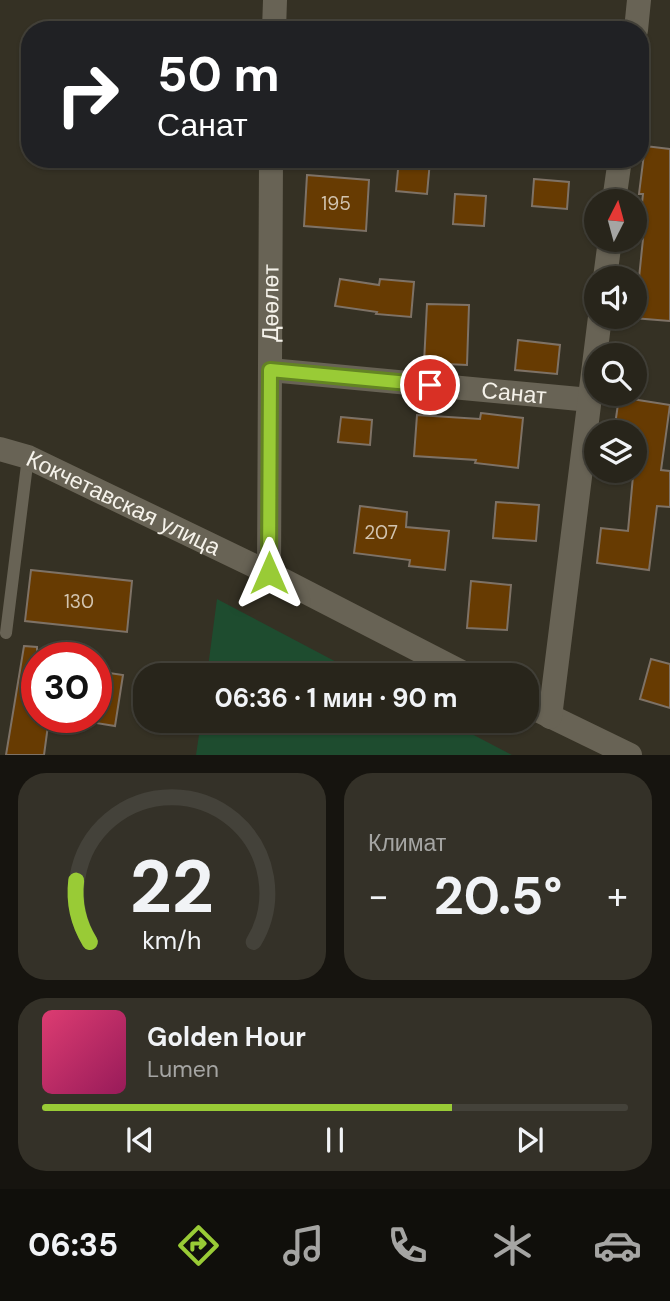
<!DOCTYPE html>
<html lang="ru">
<head>
<meta charset="utf-8">
<style>
  body { margin:0; font-family:"DM Sans",sans-serif; background:#343128; color:#f1f3f6; height:100vh; display:flex; flex-direction:column; font-size:26px; white-space:nowrap }
  * { box-sizing:border-box; margin:0 }
  p { font-size:23px; color:#a5a5a3 }
  .icon { flex:none; width:38px; height:38px; fill:none; stroke:currentColor; stroke-width:2; stroke-linecap:round; stroke-linejoin:round }
  .map { position:relative; height:755px; overflow:hidden }
  .panel { display:flex; flex-direction:column; gap:18px; padding:18px; background:#16140f; flex:1 }
  .panel>* { flex:none }
  .hud { position:absolute; left:21px; top:21px; width:628px; height:147px; border-radius:28px; box-shadow:0 2px 5px #0004,0 0 0 2px #44423a; background:#202124; color:#fff; overflow:hidden }
  .needle { width:46px; rotate:6deg }
  .controls { position:absolute; left:584px; top:189px; display:grid; gap:14px }
  .controls a { display:grid; place-items:center; width:63px; height:63px; border-radius:50%; background:#28251b; box-shadow:0 2px 5px #0004,0 0 0 2px #44423a; font-size:35px }
  .speed { position:absolute; left:21px; top:642px; display:flex; gap:14px; font-size:35px; font-weight:700; text-align:center }
  .speed>* { display:grid; place-content:center; width:91px; height:91px; border-radius:50%; background:#28251b; box-shadow:0 2px 5px #0004,0 0 0 2px #44423a; line-height:1 }
  .speed .limit { border:10px solid #d22; background:#fff; color:#111 }
  .pin { position:absolute; display:grid; place-items:center; width:60px; height:60px; color:#fff; margin:-30px; border:4px solid #fff; border-radius:50%; box-shadow:0 2px 7px #0007 }
  .me { position:absolute; width:77px; margin:-38px; rotate:0deg; stroke-linejoin:round; filter:drop-shadow(0 0 5px #0008) }
  .turn { display:flex; align-items:center; gap:24px; height:147px; padding:0 21px; font-size:32px }
  .turn .icon { width:91px; height:91px; stroke-width:2.5 }
  .turn b { display:block; font-size:49px; line-height:60px }
  .big { font-size:52px; font-weight:700; line-height:1.1 }
  .panel .widget { flex:1; display:flex; flex-direction:column; justify-content:center; gap:10px; min-width:0; padding:0 24px; border-radius:28px; background:#343128 }
  .panel .dial { align-items:center; gap:0 }
  .dial svg { height:182px; overflow:visible; fill:none; stroke:#44423a; stroke-width:7; stroke-linecap:round; text-anchor:middle }
  .dial text { fill:#f1f3f6; stroke:none }
  .song { display:flex; align-items:center; gap:21px }
  .cover { width:84px; height:84px; border-radius:10px; background:linear-gradient(135deg,hsl(340 70% 55%),hsl(330 70% 35%)) }
  .played { height:7px; border-radius:4px; background:linear-gradient(90deg,#99cb36 70%,#44423a 70%) }
  .keys { display:flex; justify-content:space-around; direction:ltr }
  .heat { display:flex; justify-content:space-between; align-items:center; font-size:38px; direction:ltr }
  .panel .tiles { flex:1; display:grid; gap:18px; grid-template-columns:1fr 1fr }
  .widget:last-child { grid-column:span 2 }
  .trip { position:absolute; left:133px; top:663px; width:406px; height:70px; border-radius:28px; background:#28251b; box-shadow:0 2px 5px #0004,0 0 0 2px #44423a; font-weight:700; line-height:70px; text-align:center }
  .tab-bar { display:flex; height:112px; justify-content:space-around; align-items:center; background:#100f0b; color:#a5a5a3 }
  .tab-bar .icon { width:49px; height:49px }
  .tab-bar .selected { color:#99cb36 }
  .tab-bar b { font-size:32px; color:#f1f3f6 }
  .map>svg:first-child { display:block }
  .green { fill:#1e4c2f }
  .building { fill:#673b02; stroke:#7e7266; stroke-width:2 }
  .lines { fill:none; stroke-linecap:round; stroke-linejoin:round }
  .lane { stroke:#686355; stroke-width:12 }
  .street { stroke:#686355; stroke-width:24 }
  .route-casing { stroke:#638423; stroke-width:18 }
  .route { stroke:#99cb36; stroke-width:12 }
  .labels { text-anchor:middle; stroke-width:7; stroke-linejoin:round; paint-order:stroke }
  .number-label { font-size:19px; fill:#d2c4b0 }
  .street-label { font-size:23px; fill:#f5f2ea; stroke:#353124 }
</style>
</head>
<body>
<div class="map">
<svg width="670" height="755" viewBox="0 0 670 755">
  <rect width="100%" height="100%" fill="#353124"/>
  <!-- green -->
  <path class="green" d="M217,599l144,76h-154z
    M201,721h246l65,34h-316z"/>
  <!-- building -->
  <path class="building" d="M645,146l25,3v172l-37,-3 2,-1 8,-78h-5l5,-45h-4z
    M399,159l31,2 -3,33 -31,-3z
    M307,175l62,5 -3,51 -62,-5z
    M534,179l35,3 -2,27 -35,-3z
    M455,194l31,2 -2,30 -31,-2z
    M340,279l39,6 1,-6 34,3 -3,35 -35,-3 1,-2 -42,-6z
    M427,304l42,1 -2,60 -43,-2z
    M518,340l42,5 -3,29 -42,-4z
    M619,397l51,8 -9,65 9,1v36l-13,-1 -8,64 -52,-7 4,-35 27,3 9,-99h-23z
    M481,413l42,5 -5,50 -43,-5 1,-3 -62,-4 3,-41 63,4z
    M341,417l31,3 -2,25 -32,-3z
    M496,502l43,3 -3,36 -43,-3z
    M360,506l47,6 -1,15 43,4 -4,39 -36,-4 1,-6 -56,-7z
    M31,570l101,11 -5,51 -102,-11z
    M471,581l40,4 -4,45 -40,-2z
    M24,646l13,1v71h12l-5,37h-38z
    M651,659l19,5v44l-30,-9z
    M96,671l27,4 -8,51 -19,-3z"/>
  <g class="lines">
    <!-- lane -->
    <path class="lane" d="M6,633l22,-176"/>
    <!-- street -->
    <g class="street">
      <path d="M274,30l1,-30"/>
      <path d="M636,30l3,-30"/>
      <path d="M614,201l6,-42"/>
      <path d="M605,278l5,-38"/>
      <path id="s1" d="M270,370l320,30"/>
      <path id="s2" d="M0,449l28,8 241,116 200,103"/>
      <path id="s3" d="M269,573l2,-414"/>
      <path d="M527,705l103,50"/>
      <path d="M550,717l50,-400"/>
    </g>
  </g>
  <g class="lines">
    <defs>
      <path id="route" d="M269,573l1,-203 160,15"/>
    </defs>
    <!-- route casing -->
    <use href="#route" class="route-casing"/>
    <!-- route -->
    <use href="#route" class="route"/>
  </g>
  <g class="labels">
    <!-- number labels -->
    <g class="number-label">
      <text x="336" y="210">195</text>
      <text x="381" y="539">207</text>
      <text x="79" y="608">130</text>
    </g>
    <!-- street labels -->
    <g class="street-label">
      <text dy="8" stroke="none"><textPath href="#s3" startOffset="270">Дөөлөт</textPath></text>
      <text dy="8" stroke="none"><textPath href="#s1" startOffset="245">Санат</textPath></text>
      <text dy="8" stroke="none"><textPath href="#s2" startOffset="135">Кокчетавская улица</textPath></text>
    </g>
  </g>
</svg>
<div class="controls">
<a><svg class="needle" viewBox="-14 -14 28 28"><path d="M0-13l5 13h-10z" fill="#e53935"/><path d="M0 13l5-13h-10z" fill="#a5a5a3"/></svg></a>
<a><svg class="icon" aria-label="sound" viewBox="0 0 24 24"><path d="M4 9h4l5-4v14l-5-4H4zM17 9q2 3 0 6"/></svg></a>
<a><svg class="icon" aria-label="search" viewBox="0 0 24 24"><circle cx="10" cy="10" r="6"/><path d="M15 15l6 6"/></svg></a>
<a><svg class="icon" aria-label="layers" viewBox="0 0 24 24"><path d="M12 4l9 5-9 5-9-5zM3 14l9 5 9-5"/></svg></a>
</div>
<div class="speed"><div class="limit">30</div></div>
<div class="pin" style="left:430px;top:385px;background:#d93025"><svg class="icon" aria-label="arrive" viewBox="0 0 24 24"><path d="M6 21V4h12l-3 4 3 4H6"/></svg></div>
<svg class="me" style="left:269px;top:573px" viewBox="-20 -20 40 40"><path d="M0-17L14 15 0 8-14 15z" fill="#99cb36" stroke="#fff" stroke-width="4"/></svg>
<div class="trip">06:36 · 1 мин · 90 m</div>
<div class="hud">
<div class="turn"><svg class="icon" aria-label="right" viewBox="0 0 24 24"><path d="M7 20v-9h11M14 6l5 5-5 5"/></svg><div><b>50 m</b>Санат</div></div>
</div>
</div>
<section class="panel">
<div class="tiles">
<div class="widget dial"><svg viewBox="0 0 100 80">
<path d="M14 69A42 42 0 1 1 86 69"/>
<path d="M14 69A42 42 0 0 1 8 42" stroke="#99cb36"/>
<text x="50" y="56" font-size="32" font-weight="700">22</text>
<text x="50" y="72" font-size="11">km/h</text>
</svg></div>
<div class="widget"><p>Климат</p>
<div class="heat"><a>−</a><b class="big">20.5°</b><a>+</a></div>
</div>
<div class="widget">
<div class="song"><i class="cover"></i><div><b>Golden Hour</b><p>Lumen</p></div></div>
<div class="played"></div>
<div class="keys"><svg class="icon" aria-label="previous" viewBox="0 0 24 24"><path d="M18 5L8 12l10 7zM5 5v14"/></svg><svg class="icon" aria-label="pause" viewBox="0 0 24 24"><path d="M8 5v14M16 5v14"/></svg><svg class="icon" aria-label="next" viewBox="0 0 24 24"><path d="M6 5l10 7-10 7zM19 5v14"/></svg></div>
</div>
</div>
</section>
<nav class="tab-bar">
<b>06:35</b>
<svg class="icon selected" aria-label="directions" viewBox="0 0 24 24"><path d="M12 3l9 9-9 9-9-9zM9 14v-3h6M13 9l2 2-2 2"/></svg>
<svg class="icon" aria-label="music" viewBox="0 0 24 24"><path d="M9 18V5l10-2v13"/><circle cx="6" cy="18" r="3"/><circle cx="16" cy="16" r="3"/></svg>
<svg class="icon" aria-label="phone" viewBox="0 0 24 24"><path d="M5 4h4l2 5-3 2q2 4 5 5l2-3 5 2v4C11 20 4 13 5 4z"/></svg>
<svg class="icon" aria-label="climate" viewBox="0 0 24 24"><path d="M12 3v18M4 7l16 10M4 17L20 7"/></svg>
<svg class="icon" aria-label="car" viewBox="0 0 24 24"><path d="M5 17H2v-5l4-1 3-4h7l3 4 3 1v5h-3M9 17h6M6 11h13"/><circle cx="7" cy="17" r="2"/><circle cx="17" cy="17" r="2"/></svg>
</nav>
</body>
</html>
